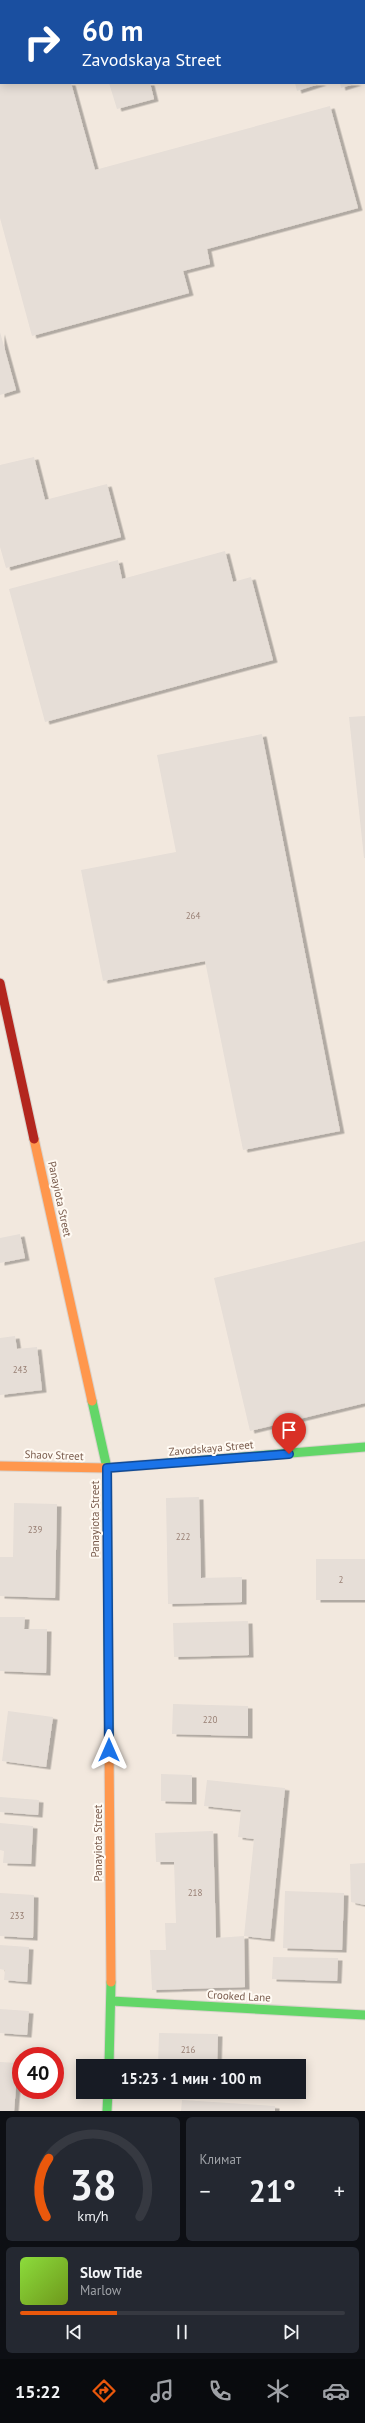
<!DOCTYPE html>
<html lang="ru">
<head>
<meta charset="utf-8">
<style>
  body { margin:0; font-family:"PT Sans",sans-serif; background:#242831; color:#f1f3f6; height:100vh; display:flex; flex-direction:column; font-size:15px; white-space:nowrap }
  * { box-sizing:border-box; margin:0 }
  p { font-size:13px; color:#9ea1a6 }
  .icon { flex:none; width:22px; height:22px; fill:none; stroke:currentColor; stroke-width:2; stroke-linecap:round; stroke-linejoin:round }
  .map { position:relative; height:2111px; overflow:hidden }
  .details { display:flex; flex-direction:column; gap:6px; padding:6px; background:#0d0f14; flex:1 }
  .details>* { flex:none }
  .banner { position:absolute; left:0px; top:0px; width:365px; height:84px; box-shadow:0 2px 10px #0003; background:#1a4fa0; color:#fff; overflow:hidden }
  .speed { position:absolute; left:12px; top:2047px; display:flex; gap:8px; font-size:20px; font-weight:700; text-align:center }
  .speed>* { display:grid; place-content:center; width:52px; height:52px; border-radius:50%; background:#171b24; box-shadow:0 2px 10px #0003; line-height:1 }
  .speed .limit { border:6px solid #d22; background:#fff; color:#111 }
  .pin { position:absolute; display:grid; place-items:center; width:34px; height:34px; color:#fff; margin:-41px -17px; border-radius:50% 50% 50% 0; rotate:-45deg; box-shadow:0 0 4px #0007 }
  .pin .icon { rotate:45deg }
  .me { position:absolute; width:44px; margin:-22px; rotate:0deg; stroke-linejoin:round; filter:drop-shadow(0 0 3px #0008) }
  .turn { display:flex; align-items:center; gap:14px; height:84px; padding:0 16px; font-size:18px }
  .turn .icon { width:52px; height:52px; stroke-width:2.5 }
  .turn b { display:block; font-size:28px; line-height:34px }
  .big { font-size:30px; font-weight:800; line-height:1.1 }
  .details .tile { flex:1; display:flex; flex-direction:column; justify-content:center; gap:6px; min-width:0; padding:0 14px; border-radius:6px; background:#242831 }
  .details .dial { align-items:center; gap:0 }
  .dial svg { height:104px; overflow:visible; fill:none; stroke:#363941; stroke-width:7; stroke-linecap:round; text-anchor:middle }
  .dial text { fill:#f1f3f6; stroke:none }
  .song { display:flex; align-items:center; gap:12px }
  .cover { width:48px; height:48px; border-radius:6px; background:linear-gradient(135deg,hsl(90 70% 55%),hsl(80 70% 35%)) }
  .played { height:4px; border-radius:2px; background:linear-gradient(90deg,#ea580c 30%,#363941 30%) }
  .keys { display:flex; justify-content:space-around; direction:ltr }
  .heat { display:flex; justify-content:space-between; align-items:center; font-size:22px; direction:ltr }
  .details .tiles { flex:1; display:grid; gap:6px; grid-template-columns:1fr 1fr }
  .tile:last-child { grid-column:span 2 }
  .trip { position:absolute; left:76px; top:2059px; width:230px; height:40px; border-radius:0px; background:#171b24; box-shadow:0 2px 10px #0003; font-weight:800; line-height:40px; text-align:center }
  .tab-bar { display:flex; height:64px; justify-content:space-around; align-items:center; background:#090b0e; color:#9ea1a6 }
  .tab-bar .icon { width:28px; height:28px }
  .tab-bar .current { color:#ea580c }
  .tab-bar b { font-size:18px; color:#f1f3f6 }
  .map>svg:first-child { display:block }
  .residential { fill:#f2e8de; fill-rule:evenodd }
  .building { fill:#e6ded7; filter:url(#shadow) }
  .lines { fill:none; stroke-linecap:round; stroke-linejoin:round }
  .fast-casing { stroke:#d9d2cb; stroke-width:11 }
  .slow-casing { stroke:#d9d2cb; stroke-width:11 }
  .jam-casing { stroke:#d9d2cb; stroke-width:11 }
  .fast { stroke:#63d668; stroke-width:9 }
  .slow { stroke:#ff974d; stroke-width:9 }
  .jam { stroke:#b3261e; stroke-width:9 }
  .route-casing { stroke:#114b97; stroke-width:10 }
  .route { stroke:#1a73e8; stroke-width:7 }
  .labels { text-anchor:middle; stroke-width:4; stroke-linejoin:round; paint-order:stroke }
  .number-label { font-size:9px; fill:#977e72 }
  .street-label { font-size:11px; fill:#7a5c4d; stroke:#fffaf3 }
</style>
</head>
<body>
<div class="map">
<svg width="365" height="2111" viewBox="0 0 365 2111">
  <defs>
    <filter id="shadow"><feDropShadow dx="4.5" dy="2.5" stdDeviation="0" flood-color="#0004"/></filter>
  </defs>
  <rect width="100%" height="100%" fill="#f9f5f0"/>
  <!-- residential -->
  <path class="residential" d="M0,0h365v2111h-365zM1,1h363v82h-363zM21,2056h34v34h-34zM83,2066h216v26h-216z"/>
  <!-- building -->
  <path class="building" d="M0,83h71l24,87 235,-64 28,102 -151,41 3,15 -27,7 6,22 -157,43 -32,-118z
    M109,83h41l4,16 -37,10z
    M295,83h27l-25,8z
    M340,83h17l-16,5z
    M0,332l16,58 -16,5z
    M34,457l11,43 62,-16 14,53 -115,31 -6,-21v-82z
    M225,551l8,31 18,-5 22,83 -228,62 -36,-133 109,-29 4,19z
    M365,716v142h-1l-15,-141z
    M262,734l78,397 -97,19 -38,-189 -102,20 -22,-111 95,-18 -19,-97z
    M20,1234l5,24 -25,5v-25z
    M365,1241v162l-115,28 -36,-153z
    M15,1336l2,13 20,-2 5,43 -42,5v-57z
    M199,1497l2,81 41,-1v25l-74,2 -2,-106z
    M14,1503l43,1 -2,94 -55,-2v-39h13z
    M316,1559h49v41h-49z
    M0,1617h25l-1,12h23l-1,44 -46,-2z
    M248,1621l1,34 -75,2 -1,-34z
    M173,1704l75,2v30l-76,-2z
    M8,1711l45,6 -7,50 -44,-6z
    M161,1774l31,1v27l-31,-1z
    M207,1780l78,8 -15,151 -26,-3 10,-97 -16,-2 3,-27 -37,-4z
    M0,1797l39,3 -1,15 -38,-3z
    M0,1823l33,3 -2,38 -28,-1 1,-12 -4,-1z
    M213,1831l3,107 28,-2 1,51 -93,3 -2,-40h16l-1,-27h11l-2,-61h-18l-1,-29z
    M365,1863v42l-14,-3 -1,-38z
    M285,1891l59,2 -2,57 -59,-2z
    M0,1893l34,2 -1,43 -33,-2z
    M0,1945l29,2 -2,35 -23,-2 1,-10 -5,-1z
    M273,1957l65,1 -1,23 -65,-2z
    M0,2009l29,2 -2,24 -27,-2z
    M159,2033l59,1 -1,32h-59z
    M0,2062l18,1 -4,48h-14z
    M192,2092h55l-1,2z
    M182,2100l93,6v5h-94z"/>
  <g class="lines">
    <defs>
      <path id="fast" d="M92,1401l15,67 2,279
        M157,1464l208,-17
        M111,2001l254,14
        M109,2066l2,-84
        M107,2111l1,-19"/>
      <path id="slow" d="M34,1139l58,262
        M0,1466l107,2 50,-4
        M109,1747l2,235"/>
      <path id="jam" d="M0,983l34,156"/>
    </defs>
    <!-- fast casing -->
    <use href="#fast" class="fast-casing"/>
    <!-- slow casing -->
    <use href="#slow" class="slow-casing"/>
    <!-- jam casing -->
    <use href="#jam" class="jam-casing"/>
    <!-- fast -->
    <use href="#fast" class="fast"/>
    <!-- slow -->
    <use href="#slow" class="slow"/>
    <!-- jam -->
    <use href="#jam" class="jam"/>
  </g>
  <g class="lines">
    <defs>
      <path id="route" d="M109,1750l-2,-282 182,-14"/>
    </defs>
    <!-- route casing -->
    <use href="#route" class="route-casing"/>
    <!-- route -->
    <use href="#route" class="route"/>
  </g>
  <g class="labels">
    <!-- number labels -->
    <g class="number-label">
      <text x="193" y="919">264</text>
      <text x="20" y="1373">243</text>
      <text x="35" y="1533">239</text>
      <text x="183" y="1540">222</text>
      <text x="341" y="1583">2</text>
      <text x="210" y="1723">220</text>
      <text x="195" y="1896">218</text>
      <text x="17" y="1919">233</text>
      <text x="188" y="2053">216</text>
    </g>
    <!-- street labels -->
    <g class="street-label">
      <text transform="translate(60 1199) rotate(78)" y="4">Panayiota Street</text>
      <text transform="translate(211 1448) rotate(-5)" y="4">Zavodskaya Street</text>
      <text transform="translate(54 1455) rotate(2)" y="4">Shaov Street</text>
      <text transform="translate(95 1519) rotate(-90)" y="4">Panayiota Street</text>
      <text transform="translate(98 1843) rotate(-90)" y="4">Panayiota Street</text>
      <text transform="translate(239 1996) rotate(3)" y="4">Crooked Lane</text>
    </g>
  </g>
</svg>
<div class="speed"><div class="limit">40</div></div>
<div class="pin" style="left:289px;top:1454px;background:#d93025"><svg class="icon" aria-label="arrive" viewBox="0 0 24 24"><path d="M6 21V4h12l-3 4 3 4H6"/></svg></div>
<svg class="me" style="left:109px;top:1750px" viewBox="-20 -20 40 40"><path d="M0-17L14 15 0 8-14 15z" fill="#1a73e8" stroke="#fff" stroke-width="4"/></svg>
<div class="trip">15:23 · 1 мин · 100 m</div>
<div class="banner">
<div class="turn"><svg class="icon" aria-label="right" viewBox="0 0 24 24"><path d="M7 20v-9h11M14 6l5 5-5 5"/></svg><div><b>60 m</b>Zavodskaya Street</div></div>
</div>
</div>
<section class="details">
<div class="tiles">
<div class="tile dial"><svg viewBox="0 0 100 80">
<path d="M14 69A42 42 0 1 1 86 69"/>
<path d="M14 69A42 42 0 0 1 16 24" stroke="#ea580c"/>
<text x="50" y="56" font-size="32" font-weight="700">38</text>
<text x="50" y="72" font-size="11">km/h</text>
</svg></div>
<div class="tile"><p>Климат</p>
<div class="heat"><a>−</a><b class="big">21°</b><a>+</a></div>
</div>
<div class="tile">
<div class="song"><i class="cover"></i><div><b>Slow Tide</b><p>Marlow</p></div></div>
<div class="played"></div>
<div class="keys"><svg class="icon" aria-label="previous" viewBox="0 0 24 24"><path d="M18 5L8 12l10 7zM5 5v14"/></svg><svg class="icon" aria-label="pause" viewBox="0 0 24 24"><path d="M8 5v14M16 5v14"/></svg><svg class="icon" aria-label="next" viewBox="0 0 24 24"><path d="M6 5l10 7-10 7zM19 5v14"/></svg></div>
</div>
</div>
</section>
<nav class="tab-bar">
<b>15:22</b>
<svg class="icon current" aria-label="directions" viewBox="0 0 24 24"><path d="M12 3l9 9-9 9-9-9zM9 14v-3h6M13 9l2 2-2 2"/></svg>
<svg class="icon" aria-label="music" viewBox="0 0 24 24"><path d="M9 18V5l10-2v13"/><circle cx="6" cy="18" r="3"/><circle cx="16" cy="16" r="3"/></svg>
<svg class="icon" aria-label="phone" viewBox="0 0 24 24"><path d="M5 4h4l2 5-3 2q2 4 5 5l2-3 5 2v4C11 20 4 13 5 4z"/></svg>
<svg class="icon" aria-label="climate" viewBox="0 0 24 24"><path d="M12 3v18M4 7l16 10M4 17L20 7"/></svg>
<svg class="icon" aria-label="car" viewBox="0 0 24 24"><path d="M5 17H2v-5l4-1 3-4h7l3 4 3 1v5h-3M9 17h6M6 11h13"/><circle cx="7" cy="17" r="2"/><circle cx="17" cy="17" r="2"/></svg>
</nav>
</body>
</html>
